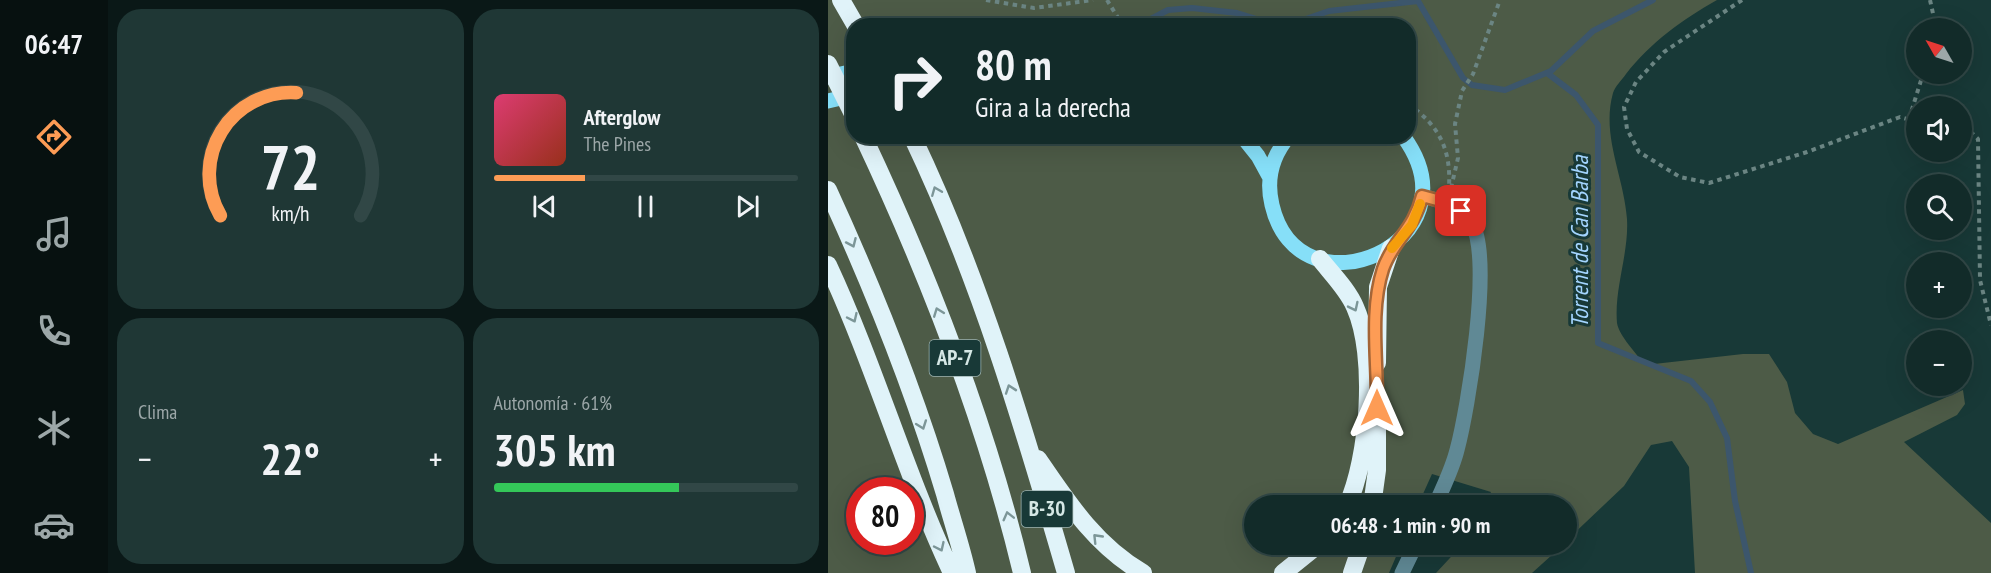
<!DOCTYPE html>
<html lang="es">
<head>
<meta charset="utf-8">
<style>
  body { margin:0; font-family:"PT Sans Narrow",sans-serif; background:#1f3735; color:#f1f3f6; height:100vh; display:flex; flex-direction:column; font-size:22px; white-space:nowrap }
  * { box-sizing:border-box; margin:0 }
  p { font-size:20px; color:#9ca7a8 }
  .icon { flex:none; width:33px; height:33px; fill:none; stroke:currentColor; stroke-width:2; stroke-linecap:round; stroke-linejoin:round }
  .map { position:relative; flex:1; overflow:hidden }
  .side { display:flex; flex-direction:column; gap:9px; padding:9px; background:#0a1817; width:720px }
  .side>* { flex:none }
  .top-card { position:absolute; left:18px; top:18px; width:570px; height:126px; border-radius:24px; box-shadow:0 6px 24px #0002,0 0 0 2px #314746; background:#122b29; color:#f1f3f6; overflow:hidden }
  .needle { width:39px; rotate:309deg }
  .tools { position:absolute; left:1078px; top:18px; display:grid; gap:12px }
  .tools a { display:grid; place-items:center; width:66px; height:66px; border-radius:50%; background:#122b29; box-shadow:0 6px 24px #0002,0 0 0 2px #314746; font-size:30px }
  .speed { position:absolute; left:18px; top:477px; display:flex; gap:12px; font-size:30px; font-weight:700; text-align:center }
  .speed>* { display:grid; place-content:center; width:78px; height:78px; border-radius:50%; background:#122b29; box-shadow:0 6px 24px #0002,0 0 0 2px #314746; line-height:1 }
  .speed .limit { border:9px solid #d22; background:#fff; color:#111 }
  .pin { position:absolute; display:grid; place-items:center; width:51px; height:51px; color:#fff; margin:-26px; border-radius:12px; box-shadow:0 3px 9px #0006 }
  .me { position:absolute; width:66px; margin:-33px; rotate:0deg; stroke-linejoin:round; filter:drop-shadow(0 0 4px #0008) }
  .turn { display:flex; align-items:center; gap:21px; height:126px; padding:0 30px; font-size:27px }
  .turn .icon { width:78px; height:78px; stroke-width:2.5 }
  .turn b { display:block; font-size:42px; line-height:51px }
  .big { font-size:45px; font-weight:700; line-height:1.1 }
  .side .card { flex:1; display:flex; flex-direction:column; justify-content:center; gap:9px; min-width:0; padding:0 21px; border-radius:24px; background:#1f3735 }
  .side .dial { align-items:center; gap:0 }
  .dial svg { height:156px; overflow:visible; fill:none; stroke:#314746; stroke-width:7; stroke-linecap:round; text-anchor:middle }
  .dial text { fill:#f1f3f6; stroke:none }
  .song { display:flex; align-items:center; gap:18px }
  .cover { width:72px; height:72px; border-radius:9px; background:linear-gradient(135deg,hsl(340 70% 55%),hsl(10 70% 35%)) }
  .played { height:6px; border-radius:3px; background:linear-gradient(90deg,#fd9c55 30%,#314746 30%) }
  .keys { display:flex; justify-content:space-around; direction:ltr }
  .heat { display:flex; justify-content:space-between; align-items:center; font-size:33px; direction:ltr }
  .charge { height:9px; border-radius:4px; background:linear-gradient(90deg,#34c759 61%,#314746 0) }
  .side .tiles { flex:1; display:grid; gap:9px; grid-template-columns:repeat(2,1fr) }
  .trip { position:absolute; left:416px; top:495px; width:333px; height:60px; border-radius:30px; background:#122b29; box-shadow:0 6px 24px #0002,0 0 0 2px #314746; font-weight:700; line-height:60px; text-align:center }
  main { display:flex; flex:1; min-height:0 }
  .menu { display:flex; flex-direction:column; width:108px; justify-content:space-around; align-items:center; background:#071110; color:#9ca7a8 }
  .menu .icon { width:42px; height:42px }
  .menu .active { color:#fd9c55 }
  .menu b { font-size:27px; color:#f1f3f6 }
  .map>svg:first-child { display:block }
  .green { fill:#4d5b47; fill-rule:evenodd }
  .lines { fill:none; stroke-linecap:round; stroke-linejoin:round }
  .stream { stroke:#3c566c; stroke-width:6 }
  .path { stroke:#6b8583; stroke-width:4; stroke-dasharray:4.5 4.5; stroke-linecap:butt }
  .minor { stroke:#608995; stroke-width:15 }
  .major { stroke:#86dff8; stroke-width:15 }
  .highway { stroke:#e0f3f9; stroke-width:18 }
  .highway-bridge { stroke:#e0f3f9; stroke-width:18 }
  .oneway { stroke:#7c9698 }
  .route-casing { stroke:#a46537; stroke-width:15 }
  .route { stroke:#fd9c55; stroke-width:10 }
  .slow { stroke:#f59e0b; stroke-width:10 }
  .labels { text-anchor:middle; stroke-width:6; stroke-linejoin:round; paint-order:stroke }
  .shield { fill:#183937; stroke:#9cb3b1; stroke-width:1.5 }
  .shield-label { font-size:21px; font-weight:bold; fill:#d5e7e5 }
  .water-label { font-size:24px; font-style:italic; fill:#a3d4fe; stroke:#183937 }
</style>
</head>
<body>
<main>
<nav class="menu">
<b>06:47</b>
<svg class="icon active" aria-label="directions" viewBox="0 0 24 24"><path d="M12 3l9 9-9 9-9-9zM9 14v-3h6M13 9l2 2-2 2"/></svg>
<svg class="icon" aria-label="music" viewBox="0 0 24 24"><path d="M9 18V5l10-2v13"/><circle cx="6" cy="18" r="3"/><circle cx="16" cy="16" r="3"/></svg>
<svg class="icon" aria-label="phone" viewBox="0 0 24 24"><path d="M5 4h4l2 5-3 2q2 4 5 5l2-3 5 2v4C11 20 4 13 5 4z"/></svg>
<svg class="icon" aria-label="climate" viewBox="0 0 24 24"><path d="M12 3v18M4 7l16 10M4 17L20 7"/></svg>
<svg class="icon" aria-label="car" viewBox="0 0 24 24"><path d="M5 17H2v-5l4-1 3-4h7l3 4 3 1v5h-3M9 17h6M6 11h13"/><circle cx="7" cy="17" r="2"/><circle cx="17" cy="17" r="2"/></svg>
</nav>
<section class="side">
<div class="tiles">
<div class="card dial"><svg viewBox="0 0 100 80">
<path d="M14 69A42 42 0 1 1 86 69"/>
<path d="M14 69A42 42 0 0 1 53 6" stroke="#fd9c55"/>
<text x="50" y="56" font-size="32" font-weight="700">72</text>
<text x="50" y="72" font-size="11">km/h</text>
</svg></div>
<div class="card">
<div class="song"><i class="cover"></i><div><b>Afterglow</b><p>The Pines</p></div></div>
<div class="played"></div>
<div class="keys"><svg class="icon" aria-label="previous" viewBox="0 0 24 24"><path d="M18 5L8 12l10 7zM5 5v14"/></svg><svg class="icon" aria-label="pause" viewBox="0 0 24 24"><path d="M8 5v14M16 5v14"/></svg><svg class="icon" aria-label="next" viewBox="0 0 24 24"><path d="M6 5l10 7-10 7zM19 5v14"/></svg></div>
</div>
<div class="card"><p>Clima</p>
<div class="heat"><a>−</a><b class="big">22°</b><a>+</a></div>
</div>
<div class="card"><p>Autonomía · 61%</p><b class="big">305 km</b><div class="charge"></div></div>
</div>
</section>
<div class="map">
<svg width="1163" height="573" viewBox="0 0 1163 573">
  <rect width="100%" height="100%" fill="#183937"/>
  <!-- green -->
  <path class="green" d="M0,0h889c-35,20 -66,42 -91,74 -4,6 -11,12 -13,19 -12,43 11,83 14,126 2,35 -13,69 -10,104 2,13 20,31 28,42l98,-11h26l18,28 8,31 18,21 25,10 125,-54 2,14 -8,11 -53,27 87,81v50h-296l-6,-106 -17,-26 -21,4 -27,41 -58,55v-35l-82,-1 7,-13 -59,-18 -14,31 -164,1v38l147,1 -12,28h-561zM26,26h554v110h-554zM32,490h50v52h-50z
    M634,545v-1l101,1 -31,28h-96z"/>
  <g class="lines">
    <!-- stream -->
    <path class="stream" d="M590,1l45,77 9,7 33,5 46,-19 42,-40 60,-31
      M319,21l21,-11 24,-2 45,5 26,8 34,1 32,-11 89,-10
      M719,73l29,22 22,30v218l93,38 19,21 17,36 8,63 16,72"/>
    <!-- path -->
    <path class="path" d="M158,0l48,8 59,-8
      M279,0l16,26
      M914,0l-78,52 -28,30 -12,25 3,22 12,23 41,25 29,6 98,-31 93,-35 17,5
      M1102,0l4,18 -1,10
      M580,104c32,22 43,46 41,83
      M1081,119l14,-45
      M1134,129l7,1 9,9 2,141 11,45
      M623,188l7,-30 -3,-34 7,-33 11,-17 27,-74"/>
    <!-- minor -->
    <path class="minor" d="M594,196c19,5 39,9 50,28 21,34 -4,185 -15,226 -5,20 -14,37 -22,56
      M574,573l14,-29"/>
    <!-- major -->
    <path class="major" d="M0,77l26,-6
      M0,101l26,-6
      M414,136l16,20 12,22
      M461,136c-17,20 -23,44 -17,69 27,116 210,38 131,-69"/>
    <!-- highway -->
    <path class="highway" d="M13,0l15,26
      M35,136c66,140 123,287 159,437
      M84,136c67,140 111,289 154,437
      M0,190c45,98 86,200 117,304 7,26 16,52 22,79
      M492,259c12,15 28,31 35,48 22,49 14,151 -8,199
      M0,265c47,101 77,208 124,308
      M549,363l1,-76 13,-39
      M210,459c30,44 58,87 105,114
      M544,506l5,-36v-49
      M455,573l36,-29
      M524,573l10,-29"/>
    <!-- highway-bridge -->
    <path class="highway-bridge" d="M0,64l26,52"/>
  </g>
  <!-- one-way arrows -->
  <defs><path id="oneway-chevron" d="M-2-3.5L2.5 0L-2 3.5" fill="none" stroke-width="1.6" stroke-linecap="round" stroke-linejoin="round" transform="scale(1.5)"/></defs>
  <g class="oneway">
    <use href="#oneway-chevron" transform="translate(108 191) rotate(-112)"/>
    <use href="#oneway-chevron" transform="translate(24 243) rotate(66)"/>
    <use href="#oneway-chevron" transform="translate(526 307) rotate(64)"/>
    <use href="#oneway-chevron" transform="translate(110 312) rotate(-111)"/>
    <use href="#oneway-chevron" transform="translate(25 318) rotate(65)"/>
    <use href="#oneway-chevron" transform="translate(182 389) rotate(-109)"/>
    <use href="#oneway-chevron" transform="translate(94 425) rotate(70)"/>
    <use href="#oneway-chevron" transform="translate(180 516) rotate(-104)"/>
    <use href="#oneway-chevron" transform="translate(269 538) rotate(-134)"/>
    <use href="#oneway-chevron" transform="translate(112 547) rotate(65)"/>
  </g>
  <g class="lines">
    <defs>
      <path id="route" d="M549,408c1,-45 -8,-96 6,-139 10,-29 31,-39 39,-73l26,7 13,8"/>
    </defs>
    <!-- route casing -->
    <use href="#route" class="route-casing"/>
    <!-- route -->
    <use href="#route" class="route"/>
    <!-- slow -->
    <path class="slow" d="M564,248l20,-23 8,-21"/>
  </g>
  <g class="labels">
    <!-- shield labels -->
    <g class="shield">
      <rect x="101.5" y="340" width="51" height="36" rx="4.5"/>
      <rect x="193.5" y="491" width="51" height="36" rx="4.5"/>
    </g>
    <g class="shield-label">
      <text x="127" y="365">AP-7</text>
      <text x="219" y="516">B-30</text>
    </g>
    <!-- water labels -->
    <g class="water-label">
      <text transform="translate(752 242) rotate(-90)" y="8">Torrent de Can Barba</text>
    </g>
  </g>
</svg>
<div class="tools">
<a><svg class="needle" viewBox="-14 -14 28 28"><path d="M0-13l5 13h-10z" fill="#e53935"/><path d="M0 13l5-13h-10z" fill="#9ca7a8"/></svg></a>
<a><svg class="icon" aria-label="sound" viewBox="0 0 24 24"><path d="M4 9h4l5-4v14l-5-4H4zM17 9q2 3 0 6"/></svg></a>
<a><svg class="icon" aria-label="search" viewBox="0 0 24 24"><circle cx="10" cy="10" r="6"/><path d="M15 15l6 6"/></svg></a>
<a>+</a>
<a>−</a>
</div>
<div class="speed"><div class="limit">80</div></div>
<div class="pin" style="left:633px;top:211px;background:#d93025"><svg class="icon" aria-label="arrive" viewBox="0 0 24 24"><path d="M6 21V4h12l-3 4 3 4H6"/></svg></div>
<svg class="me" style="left:549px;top:408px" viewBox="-20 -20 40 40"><path d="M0-17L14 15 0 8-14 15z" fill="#fd9c55" stroke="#fff" stroke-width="4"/></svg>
<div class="trip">06:48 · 1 min · 90 m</div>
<div class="top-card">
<div class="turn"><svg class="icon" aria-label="right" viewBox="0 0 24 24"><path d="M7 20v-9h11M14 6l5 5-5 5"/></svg><div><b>80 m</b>Gira a la derecha</div></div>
</div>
</div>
</main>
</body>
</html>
